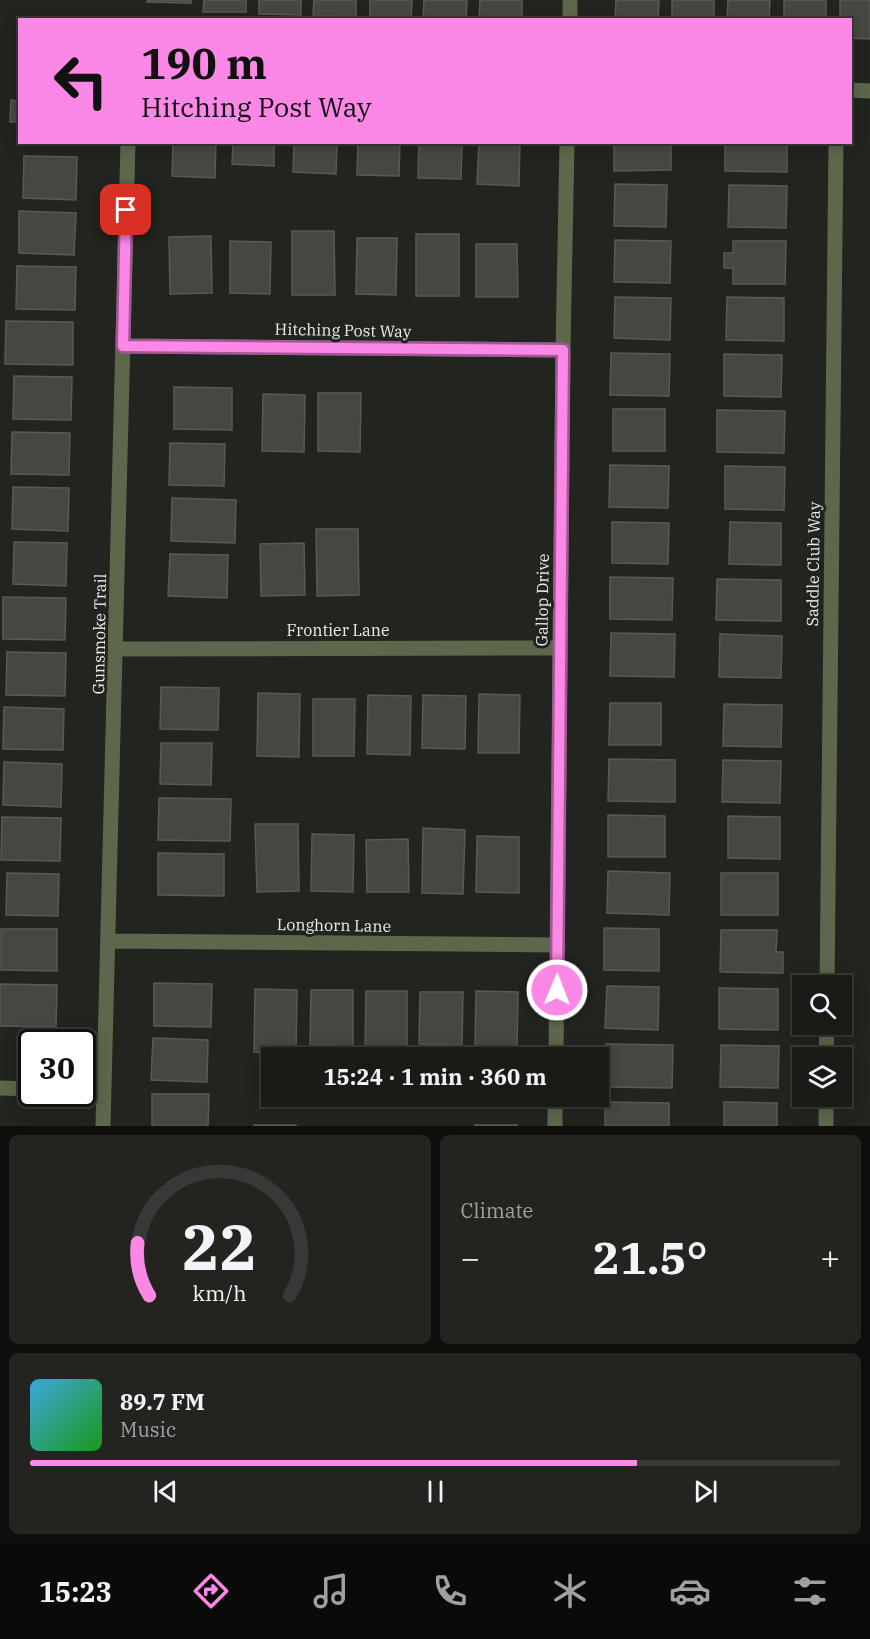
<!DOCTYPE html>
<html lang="en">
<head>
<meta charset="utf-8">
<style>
  body { margin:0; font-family:"IBM Plex Serif",serif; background:#232420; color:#f1f3f6; height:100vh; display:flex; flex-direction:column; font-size:22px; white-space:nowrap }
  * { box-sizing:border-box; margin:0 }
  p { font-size:20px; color:#9fa1a1 }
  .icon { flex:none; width:33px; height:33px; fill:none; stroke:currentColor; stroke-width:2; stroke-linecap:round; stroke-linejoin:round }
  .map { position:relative; height:1126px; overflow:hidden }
  .side { display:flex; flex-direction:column; gap:9px; padding:9px; background:#0e0f0d; flex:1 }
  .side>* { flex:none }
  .top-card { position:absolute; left:18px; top:18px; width:834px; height:126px; border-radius:0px; box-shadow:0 3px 15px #0003,0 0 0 2px #383936; background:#fb87e6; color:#111; overflow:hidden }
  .tools { position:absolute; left:792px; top:975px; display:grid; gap:12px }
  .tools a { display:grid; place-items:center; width:60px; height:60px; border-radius:0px; background:#1a1b17; box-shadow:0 3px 15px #0003,0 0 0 2px #383936; font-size:30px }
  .speed { position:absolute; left:18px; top:1029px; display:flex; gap:12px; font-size:30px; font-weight:700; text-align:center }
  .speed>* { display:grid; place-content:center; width:78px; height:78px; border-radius:50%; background:#1a1b17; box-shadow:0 3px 15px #0003,0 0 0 2px #383936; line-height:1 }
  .speed .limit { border:3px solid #111; border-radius:9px; background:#fff; color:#111 }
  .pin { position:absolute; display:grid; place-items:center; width:51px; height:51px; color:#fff; margin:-26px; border-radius:12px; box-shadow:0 3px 9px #0006 }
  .me { position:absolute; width:66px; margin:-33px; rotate:1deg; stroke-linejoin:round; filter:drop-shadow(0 0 4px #0008) }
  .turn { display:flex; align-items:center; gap:21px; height:126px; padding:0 24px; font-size:27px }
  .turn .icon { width:78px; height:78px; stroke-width:2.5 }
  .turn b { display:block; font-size:42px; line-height:51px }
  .big { font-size:45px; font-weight:800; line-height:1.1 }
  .side .tile { flex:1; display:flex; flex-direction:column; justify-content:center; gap:9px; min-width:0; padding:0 21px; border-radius:9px; background:#232420 }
  .side .dial { align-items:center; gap:0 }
  .dial svg { height:156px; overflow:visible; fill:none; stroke:#383936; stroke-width:7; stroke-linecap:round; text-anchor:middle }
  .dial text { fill:#f1f3f6; stroke:none }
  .song { display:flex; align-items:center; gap:18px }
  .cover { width:72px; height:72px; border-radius:9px; background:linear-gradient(135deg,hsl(200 70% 55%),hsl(120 70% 35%)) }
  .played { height:6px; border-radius:3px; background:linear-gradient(90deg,#fb87e6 75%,#383936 75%) }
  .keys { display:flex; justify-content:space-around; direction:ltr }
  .heat { display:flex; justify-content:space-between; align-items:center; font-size:33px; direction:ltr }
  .side .tiles { flex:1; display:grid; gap:9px; grid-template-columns:1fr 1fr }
  .tile:last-child { grid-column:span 2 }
  .trip { position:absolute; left:261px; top:1047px; width:348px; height:60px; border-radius:0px; background:#1a1b17; box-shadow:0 3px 15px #0003,0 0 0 2px #383936; font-weight:800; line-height:60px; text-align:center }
  .tabs { display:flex; height:96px; justify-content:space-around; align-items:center; background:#0a0b09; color:#9fa1a1 }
  .tabs .icon { width:42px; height:42px }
  .tabs .current { color:#fb87e6 }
  .tabs b { font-size:27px; color:#f1f3f6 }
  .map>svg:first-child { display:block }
  .building { fill:#454741; stroke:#585a55; stroke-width:1.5 }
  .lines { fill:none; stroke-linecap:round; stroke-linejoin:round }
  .street { stroke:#5d674b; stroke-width:15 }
  .route-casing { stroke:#a35896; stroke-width:15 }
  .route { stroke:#fb87e6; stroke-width:10 }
  .labels { text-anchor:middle; stroke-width:6; stroke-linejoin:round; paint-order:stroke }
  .street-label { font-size:16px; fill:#ebede9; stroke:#22241f }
</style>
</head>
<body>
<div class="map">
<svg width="870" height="1126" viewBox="0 0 870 1126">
  <rect width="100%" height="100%" fill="#22241f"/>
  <!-- building -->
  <path class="building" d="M148,0h43v3l-44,-1z
    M204,0h42v12h-43z
    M259,0h42v15l-42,-1z
    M314,0h42v17l-43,-1z
    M370,0h42l-1,20h-41z
    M424,0h43l-1,20h-43z
    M480,0h42v20h-43z
    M616,0h43l-1,20h-43z
    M672,0h42v20h-42z
    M728,0h42l-1,20h-42z
    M784,0h42v20h-42z
    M840,0h30v39l-20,-1v-18h-10z
    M11,100l9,1v41h57v3l-58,-2v-21h-9z
    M173,142h43l-1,36 -43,-2z
    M233,142h41v24l-42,-2z
    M294,142h43l-1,32 -43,-2z
    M358,142h42l-1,34 -42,-1z
    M419,142h43l-1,37 -43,-1z
    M479,142h41l-1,44 -42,-2z
    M614,142h57v28l-57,1z
    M725,142h62v30l-62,-1z
    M24,156l53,1 -1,43 -53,-2z
    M615,184l52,1 -1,42 -52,-1z
    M729,185l58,1 -1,42 -58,-1z
    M19,211l57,2 -2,42 -55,-2z
    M292,231h42l1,64h-43z
    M416,234h43v62h-43z
    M211,236l1,57 -42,1 -1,-57z
    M357,238h40l-1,57 -40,-1z
    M615,240l56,1 -1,42 -56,-1z
    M230,241l41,1 -1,52 -40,-1z
    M733,241h53l-1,43h-52v-16h-9v-15h9z
    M476,244h41l1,53h-42z
    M17,266l59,1 -1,43 -59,-1z
    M615,297l56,1 -1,42 -56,-2z
    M727,297l57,1v43l-58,-1z
    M6,321l67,1v43l-68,-1z
    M611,353l59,1 -1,42 -59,-1z
    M724,354l58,1 -1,42 -57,-1z
    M14,376l58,1 -1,43 -58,-1z
    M174,387l58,1v42l-58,-1z
    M318,393h43l-1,59 -42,-1z
    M263,394l42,1 -1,57 -42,-1z
    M613,409h52v42h-52z
    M717,410l68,1 -1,42 -67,-1z
    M12,432l58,1 -1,42 -58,-1z
    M170,443l55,1 -1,42 -55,-1z
    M610,465l59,1 -1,42 -59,-1z
    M725,466l60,1 -1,43 -59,-1z
    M13,487l56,1 -1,43 -56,-2z
    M172,498l64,2 -1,43 -64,-2z
    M612,522l57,1 -1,41 -56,-1z
    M730,522l51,1v42l-52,-1z
    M316,529h42l1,66 -42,1z
    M14,542l53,1 -1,43 -53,-2z
    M304,543l1,52 -44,1 -1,-52z
    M170,554l58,1 -1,43 -59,-2z
    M610,577l63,1 -1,42 -62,-1z
    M717,579l64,1v41l-65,-1z
    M3,597l63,1 -1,42 -62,-1z
    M611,633l64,1 -1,43 -64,-1z
    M720,634l62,2 -1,42 -62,-1z
    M7,652l59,1 -1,43 -59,-1z
    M161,687l58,1 -1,42 -58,-1z
    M258,693l42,1 -1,63 -42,-1z
    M479,694l41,1 -1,58h-41z
    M368,695l43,1 -1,59 -43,-1z
    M423,695l43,1 -1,53 -43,-1z
    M313,699h42l-1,57h-41z
    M610,703h51v42h-52z
    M724,704l58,1 -1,42 -58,-1z
    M4,707l60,2 -1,41 -60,-1z
    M161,743h51l-1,42 -51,-1z
    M609,759l66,1v42l-67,-1z
    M723,760l58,1 -1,42 -58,-1z
    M4,762l58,2 -1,43 -58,-2z
    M159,798l72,1 -1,42 -72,-1z
    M608,815l57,1v41h-57z
    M728,816l52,1v42l-52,-1z
    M2,817l59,1 -1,43 -59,-1z
    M255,824h43l1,67 -42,1z
    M423,828l42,2 -2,64 -41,-1z
    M312,834l42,1 -1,57 -42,-1z
    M477,836l42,1v56l-43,-1z
    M408,839l1,53h-42l-1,-52z
    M158,853l66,1v42l-66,-1z
    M608,871l62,2 -1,42 -62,-2z
    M7,873l52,1 -1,42 -52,-1z
    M721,873h57v42h-57z
    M604,928l55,1v42l-55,-1z
    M1,929h56v42l-56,-1z
    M721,930h56l-1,22h7v21l-63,-1z
    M154,983l58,1 -1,43 -57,-1z
    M0,984l57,1 -1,42 -56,-1z
    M607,986l52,1 -1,43 -53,-2z
    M719,988l59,1v41l-59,-1z
    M255,989l42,1 -1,62h-42z
    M311,990h42v56l-43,-1z
    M366,991h41v57h-42z
    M476,991l42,1 -1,58 -42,-1z
    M420,992h43l-1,53 -43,-1z
    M153,1038l55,2 -1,42 -56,-2z
    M606,1044l67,1 -1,43 -67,-1z
    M721,1045l58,1 -1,42 -58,-1z
    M152,1094h57l-1,32h-56z
    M605,1102l64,1v23h-64z
    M724,1102l53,1v23h-53z
    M254,1125h42v1h-42z
    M475,1125h42v1h-42z"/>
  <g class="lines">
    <!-- street -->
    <path class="street" d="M570,20v-20
      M850,90l20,1
      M123,346l440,4
      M116,649l443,-1
      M109,941l449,4
      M827,986l9,-844
      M556,1058l7,-708 4,-208
      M826,1058l1,-34
      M0,1088l32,1
      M82,1089l21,1
      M103,1126l25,-984
      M555,1126v-30
      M826,1126v-30"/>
  </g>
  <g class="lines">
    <defs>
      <path id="route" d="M126,210l-3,136 440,4 -6,640"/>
    </defs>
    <!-- route casing -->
    <use href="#route" class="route-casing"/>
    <!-- route -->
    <use href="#route" class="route"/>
  </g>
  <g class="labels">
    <!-- street labels -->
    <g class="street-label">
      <text transform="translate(343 330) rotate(1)" y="6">Hitching Post Way</text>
      <text transform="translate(813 564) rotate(-89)" y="6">Saddle Club Way</text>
      <text transform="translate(542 600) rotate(-89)" y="6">Gallop Drive</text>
      <text x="338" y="636">Frontier Lane</text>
      <text transform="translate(99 634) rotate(-89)" y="6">Gunsmoke Trail</text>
      <text transform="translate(334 925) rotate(1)" y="6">Longhorn Lane</text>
    </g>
  </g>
</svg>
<div class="tools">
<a><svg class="icon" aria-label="search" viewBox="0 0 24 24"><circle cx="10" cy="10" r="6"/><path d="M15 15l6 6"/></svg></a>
<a><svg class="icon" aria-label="layers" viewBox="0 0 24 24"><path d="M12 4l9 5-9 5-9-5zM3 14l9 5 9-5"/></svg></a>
</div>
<div class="speed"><div class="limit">30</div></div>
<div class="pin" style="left:126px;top:210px;background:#d93025"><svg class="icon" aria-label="arrive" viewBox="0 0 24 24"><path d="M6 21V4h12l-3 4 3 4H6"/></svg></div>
<svg class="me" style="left:557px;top:990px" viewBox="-20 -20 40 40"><circle r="17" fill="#fb87e6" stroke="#fff" stroke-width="3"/><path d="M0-11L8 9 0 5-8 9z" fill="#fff"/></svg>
<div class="trip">15:24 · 1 min · 360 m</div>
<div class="top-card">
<div class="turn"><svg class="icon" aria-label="left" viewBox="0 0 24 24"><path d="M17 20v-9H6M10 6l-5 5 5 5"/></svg><div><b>190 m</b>Hitching Post Way</div></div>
</div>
</div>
<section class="side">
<div class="tiles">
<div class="tile dial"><svg viewBox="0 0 100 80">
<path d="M14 69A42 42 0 1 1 86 69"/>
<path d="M14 69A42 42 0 0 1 8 42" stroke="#fb87e6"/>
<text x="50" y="56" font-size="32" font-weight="700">22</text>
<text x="50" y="72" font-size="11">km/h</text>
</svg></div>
<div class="tile"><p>Climate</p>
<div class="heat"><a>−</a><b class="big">21.5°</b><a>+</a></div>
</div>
<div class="tile">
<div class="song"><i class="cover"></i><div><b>89.7 FM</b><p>Music</p></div></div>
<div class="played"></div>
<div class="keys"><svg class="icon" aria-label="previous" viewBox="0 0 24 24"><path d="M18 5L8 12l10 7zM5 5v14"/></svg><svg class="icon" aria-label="pause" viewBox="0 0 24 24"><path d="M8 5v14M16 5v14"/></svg><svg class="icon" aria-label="next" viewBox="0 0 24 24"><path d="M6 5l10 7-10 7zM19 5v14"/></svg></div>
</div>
</div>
</section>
<nav class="tabs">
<b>15:23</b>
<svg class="icon current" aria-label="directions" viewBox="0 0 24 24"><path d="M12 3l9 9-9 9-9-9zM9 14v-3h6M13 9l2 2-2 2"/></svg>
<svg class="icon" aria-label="music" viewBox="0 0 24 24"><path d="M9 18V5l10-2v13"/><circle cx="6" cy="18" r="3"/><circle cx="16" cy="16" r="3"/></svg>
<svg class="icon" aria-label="phone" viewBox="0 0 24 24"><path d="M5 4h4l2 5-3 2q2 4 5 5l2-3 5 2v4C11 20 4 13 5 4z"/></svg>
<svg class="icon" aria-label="climate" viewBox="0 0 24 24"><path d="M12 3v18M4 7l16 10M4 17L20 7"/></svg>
<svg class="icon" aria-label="car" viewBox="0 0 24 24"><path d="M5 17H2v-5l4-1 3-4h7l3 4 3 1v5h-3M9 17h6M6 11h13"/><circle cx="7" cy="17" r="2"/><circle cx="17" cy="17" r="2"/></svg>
<svg class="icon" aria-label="filters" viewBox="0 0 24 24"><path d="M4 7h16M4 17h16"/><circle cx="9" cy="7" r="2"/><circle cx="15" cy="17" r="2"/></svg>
</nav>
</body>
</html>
